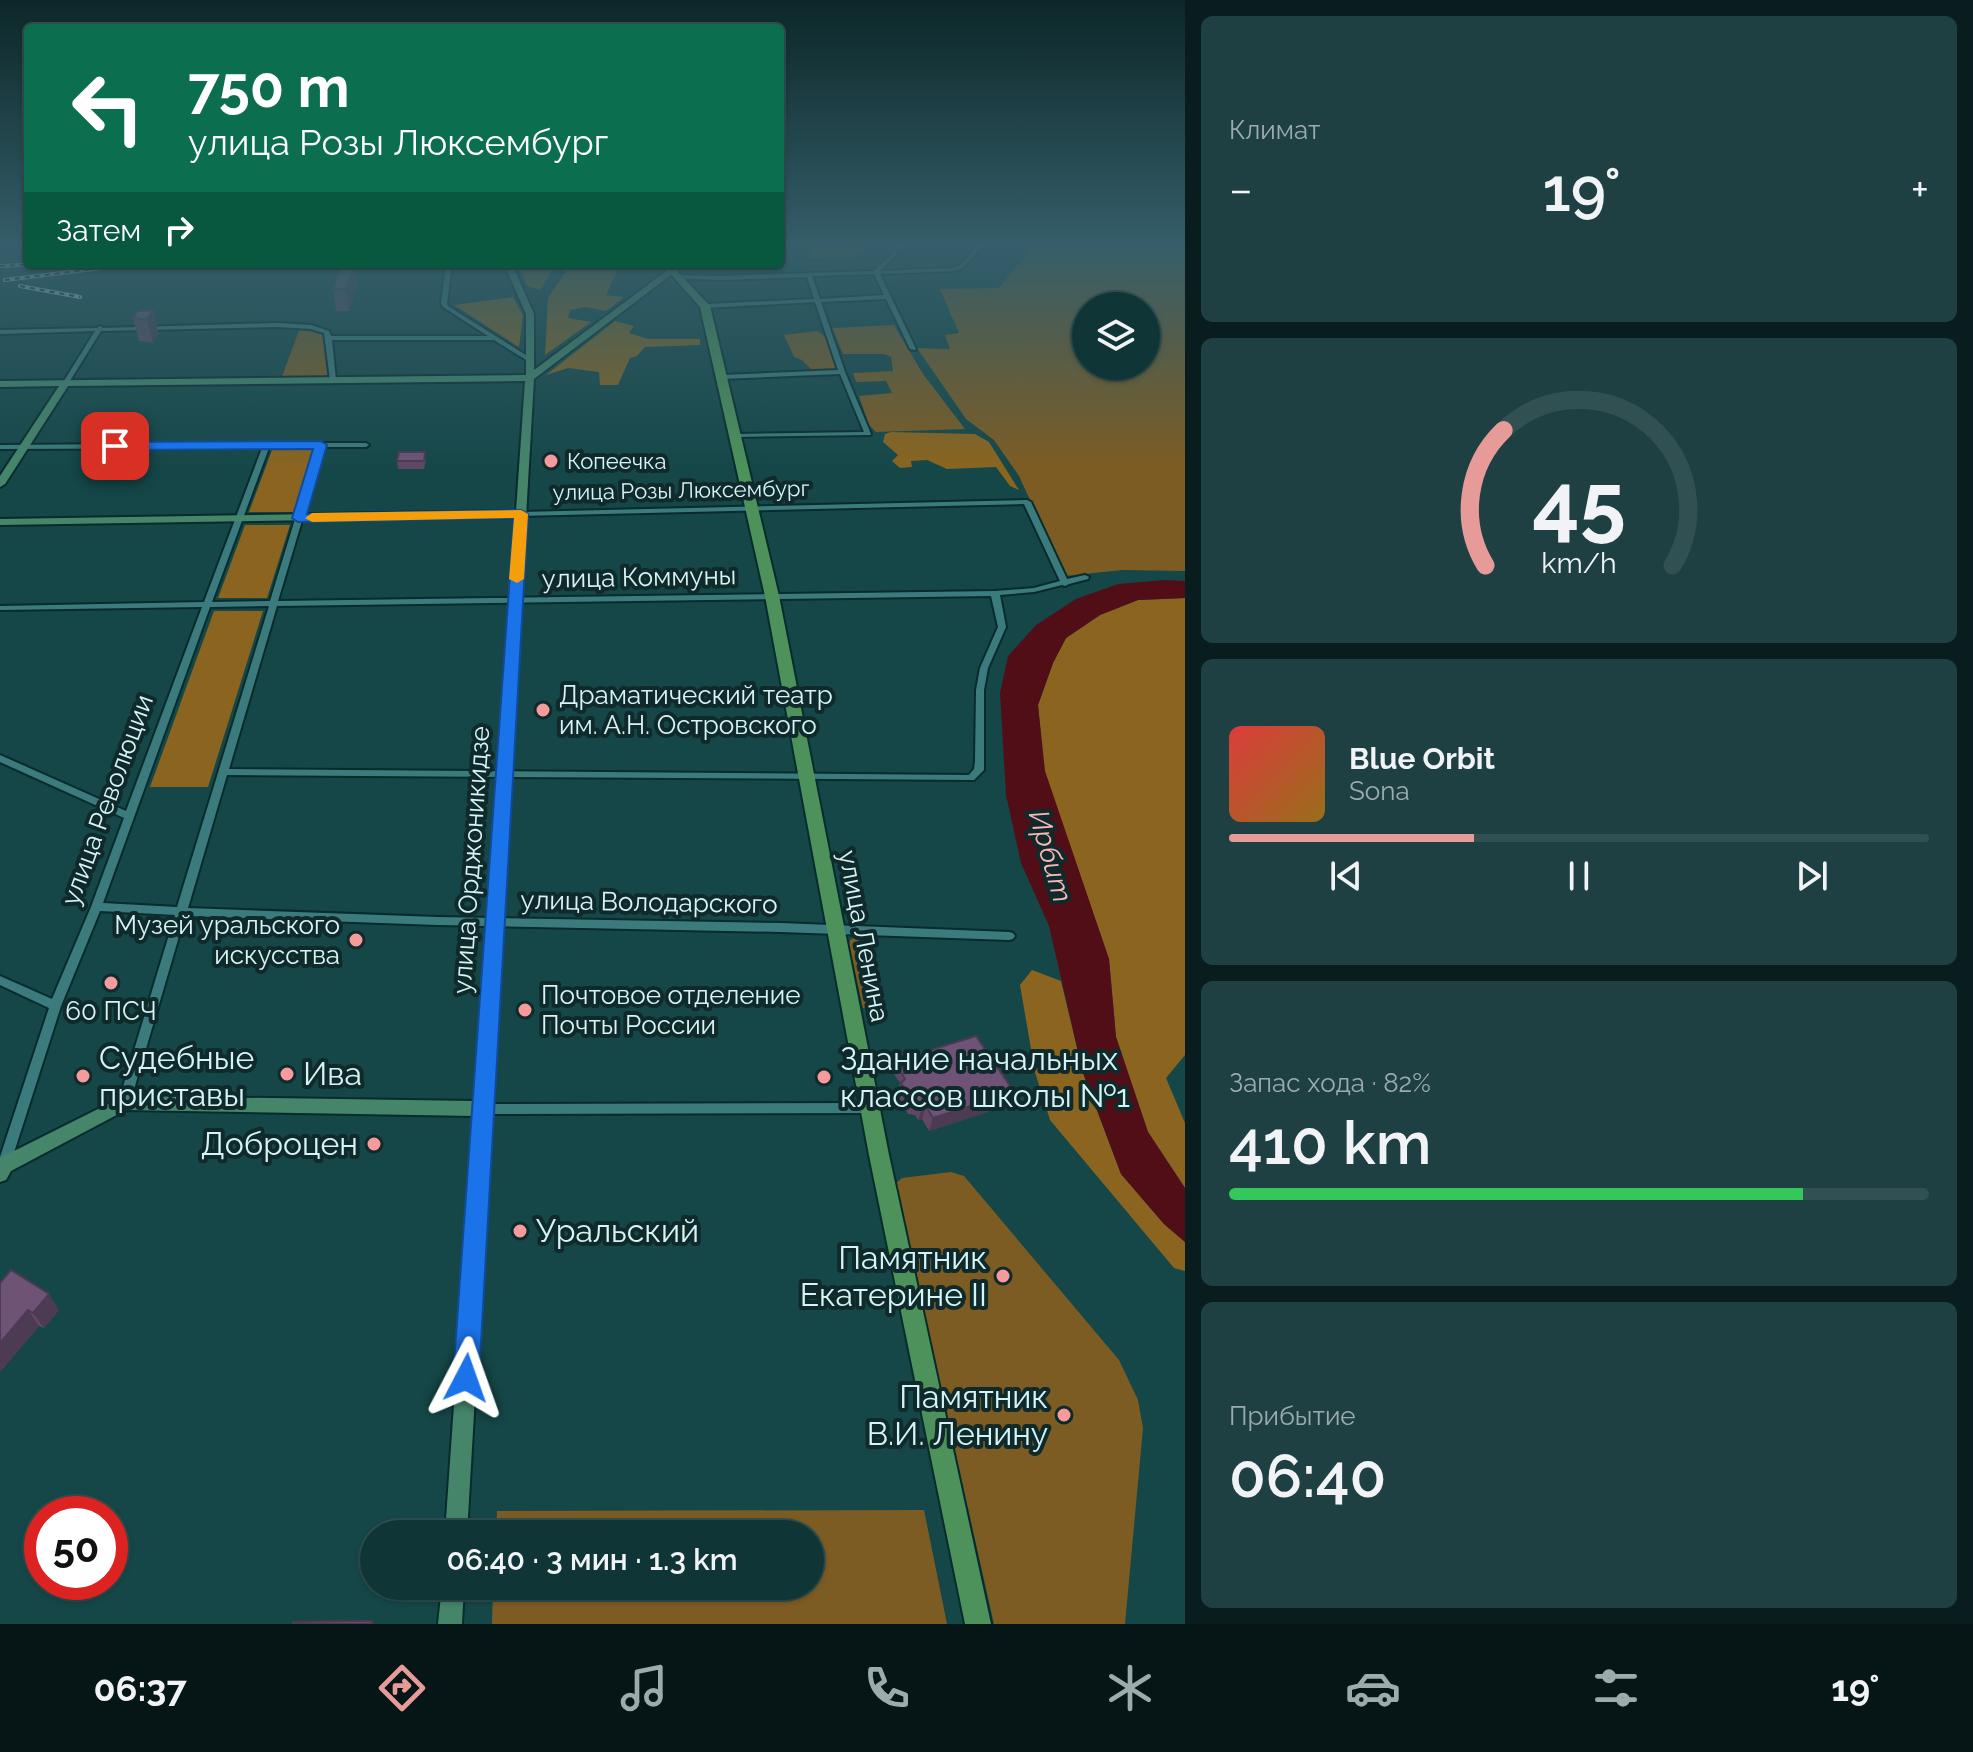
<!DOCTYPE html>
<html lang="ru">
<head>
<meta charset="utf-8">
<style>
  body { margin:0; font-family:Raleway,sans-serif; background:#1e4042; color:#f1f3f6; height:100vh; display:flex; flex-direction:column; font-size:30px; white-space:nowrap }
  * { box-sizing:border-box; margin:0 }
  p { font-size:26px; color:#9cabad }
  .icon { flex:none; width:44px; height:44px; fill:none; stroke:currentColor; stroke-width:2; stroke-linecap:round; stroke-linejoin:round }
  .map { position:relative; flex:1; overflow:hidden }
  .panel { display:flex; flex-direction:column; gap:16px; padding:16px; background:#091d1e; width:788px }
  .panel>* { flex:none }
  .banner { position:absolute; left:24px; top:24px; width:760px; height:244px; border-radius:8px; box-shadow:0 2px 6px #0004,0 0 0 2px #305051; background:#0b6e4f; color:#fff; overflow:hidden }
  .buttons { position:absolute; left:1072px; top:292px; display:grid; gap:16px }
  .buttons a { display:grid; place-items:center; width:88px; height:88px; border-radius:50%; background:#103536; box-shadow:0 2px 6px #0004,0 0 0 2px #305051; font-size:40px }
  .speed { position:absolute; left:24px; top:1496px; display:flex; gap:16px; font-size:40px; font-weight:700; text-align:center }
  .speed>* { display:grid; place-content:center; width:104px; height:104px; border-radius:50%; background:#103536; box-shadow:0 2px 6px #0004,0 0 0 2px #305051; line-height:1 }
  .speed .limit { border:12px solid #d22; background:#fff; color:#111 }
  .pin { position:absolute; display:grid; place-items:center; width:68px; height:68px; color:#fff; margin:-34px; border-radius:16px; box-shadow:0 4px 12px #0006 }
  .me { position:absolute; width:88px; margin:-44px; rotate:4deg; stroke-linejoin:round; filter:drop-shadow(0 0 6px #0008) }
  .turn { display:flex; align-items:center; gap:28px; height:168px; padding:0 32px; font-size:36px }
  .turn .icon { width:104px; height:104px; stroke-width:2.5 }
  .turn b { display:block; font-size:56px; line-height:68px }
  .then { display:flex; align-items:center; height:76px; padding:0 32px; background:#0003; gap:16px; font-size:30px }
  .big { font-size:60px; font-weight:600; line-height:1.1 }
  .panel .tile { flex:1; display:flex; flex-direction:column; justify-content:center; gap:12px; min-width:0; padding:0 28px; border-radius:12px; background:#1e4042 }
  .panel .dial { align-items:center; gap:0 }
  .dial svg { height:208px; overflow:visible; fill:none; stroke:#305051; stroke-width:7; stroke-linecap:round; text-anchor:middle }
  .dial text { fill:#f1f3f6; stroke:none }
  .song { display:flex; align-items:center; gap:24px }
  .cover { width:96px; height:96px; border-radius:12px; background:linear-gradient(135deg,hsl(0 70% 55%),hsl(40 70% 35%)) }
  .played { height:8px; border-radius:4px; background:linear-gradient(90deg,#e69b98 35%,#305051 35%) }
  .keys { display:flex; justify-content:space-around; direction:ltr }
  .heat { display:flex; justify-content:space-between; align-items:center; font-size:44px; direction:ltr }
  .charge { height:12px; border-radius:6px; background:linear-gradient(90deg,#34c759 82%,#305051 0) }
  .trip { position:absolute; left:360px; top:1520px; width:464px; height:80px; border-radius:40px; background:#103536; box-shadow:0 2px 6px #0004,0 0 0 2px #305051; font-weight:600; line-height:80px; text-align:center }
  .tabs { display:flex; height:128px; justify-content:space-around; align-items:center; background:#061516; color:#9cabad }
  .tabs .icon { width:56px; height:56px }
  .tabs .active { color:#e69b98 }
  .tabs b { font-size:36px; color:#f1f3f6 }
  main { display:flex; flex:1; min-height:0 }
  .map>svg:first-child { display:block }
  .green { fill:#7d5c23; fill-rule:evenodd }
  .forest { fill:#8b651f }
  .water { fill:#510e17 }
  .lines { fill:none; stroke-linecap:round; stroke-linejoin:round }
  .street-casing { stroke:#082b2c; stroke-width:4 }
  .secondary-casing { stroke:#082b2c; stroke-width:4 }
  .primary-casing { stroke:#082b2c; stroke-width:4 }
  .street { fill:#3c7b7d; fill-rule:evenodd }
  .secondary { fill:#45866b; fill-rule:evenodd }
  .primary { fill:#4d925a; fill-rule:evenodd }
  .rail-casing { stroke:#bedfe0; stroke-width:4 }
  .rail { stroke:#102a2b; stroke-width:2; stroke-dasharray:5; stroke-linecap:butt }
  .wall { fill:#5f4765 }
  .shaded-wall { fill:#4d3a53 }
  .building { fill:#6e5376; stroke:#4d3a53; stroke-width:2 }
  .route { fill:#1a73e8; stroke:#114b97; stroke-width:2 }
  .slow { fill:#f59e0b }
  .poi-dot { fill:#f59b9c; stroke:#102a2b; stroke-width:3 }
  .labels { text-anchor:middle; stroke-width:8; stroke-linejoin:round; paint-order:stroke }
  .far-poi-label { font-size:22px; fill:#d5f4f5; stroke:#102a2b; text-anchor:start }
  .far-street-label { font-size:22px; fill:#d5f4f5; stroke:#102a2b }
  .street-label { font-size:26px; fill:#d5f4f5; stroke:#102a2b }
  .poi-label { font-size:26px; fill:#d5f4f5; stroke:#102a2b; text-anchor:start }
  .water-label { font-size:28px; font-style:italic; fill:#f9b7b8; stroke:#102a2b }
  .near-poi-label { font-size:32px; fill:#d5f4f5; stroke:#102a2b; text-anchor:start }
</style>
</head>
<body>
<main>
<div class="map">
<svg width="1185" height="1624" viewBox="0 0 1185 1624">
  <rect width="100%" height="100%" fill="#154748"/>
  <!-- green -->
  <path class="green" d="M822,244h45l-14,13 -46,1z
    M1035,244h150v327l-63,-1 -57,6 -46,-100 -25,-36 -28,-21 -49,-71 33,1 -5,-14 14,-2 -19,-44 59,-1zM1086,306h60v60h-60z
    M894,325l29,49 42,55 -89,3 -7,-7 -10,-29 33,-3 -6,-12 -30,1 -3,-9 40,-2 -2,-14 -7,-3h-41l-11,-26z
    M300,328l17,2 8,6 5,37 -5,4 -44,2z
    M817,331l10,7 11,30 -2,3 -24,-1 -10,-10 -8,-3 -10,-22z
    M858,935l15,74 -10,-1 -14,-63 1,-5z
    M951,1172l13,4 155,184 19,40 5,28 -18,196h-131l-99,-440 7,-6z
    M924,1510l23,114h-455l1,-38h317v-52h-314l1,-23z"/>
  <!-- forest -->
  <path class="forest" d="M518,264h34l3,2 -15,24 -13,-4z
    M577,264h70l-2,3 -34,-1 6,5 -11,24 18,2 -18,14 -20,-4 -16,3 -2,8 23,4 -46,33 3,-57 18,-27z
    M513,297l10,18 -4,32 -65,-42z
    M615,321l19,5 -5,7 19,6h52v6l-55,2 -8,9 -7,2 -12,27h-18l-1,-13 -31,-4 -22,7z
    M891,432l84,2 14,8 30,48 -9,-4 -14,-19 -49,2 -20,-9 -16,1 1,6 -12,1 -8,-7 6,-6 -15,-13 2,-8z
    M272,450h41l-19,62h-45z
    M245,525h45l-23,73h-49z
    M1185,598v457l-19,23 19,45v65l-37,-56 -32,-95 -7,-78 -65,-188 -6,-66 15,-42 13,-25 34,-23 38,-15z
    M214,611h49l-55,176h-58z
    M1032,970l29,11 22,92 38,101 43,50 21,18v29l-11,-3 -124,-148 -15,-48 -15,-87z"/>
  <!-- water -->
  <path class="water" d="M1165,580l20,1v17l-47,2 -38,15 -34,23 -13,25 -15,42 7,66 64,188 7,78 32,95 37,56v54l-21,-18 -43,-50 -38,-101 -34,-147 -28,-63 -15,-68 -6,-102 8,-37 28,-31 40,-26 42,-15z"/>
  <g class="lines">
    <defs>
      <path id="street" d="M901,244h6l-27,27 71,-3 8,-2 20,-22h6l-22,24 -10,3 -73,3 36,75 -1,1 -5,-1 -24,-50 -65,3 24,70 26,62 -1,1 -136,2v-2l2,-1 128,-2 -24,-58 -118,5 -3,-2 3,-2 116,-5 -23,-68 -110,6 -3,-2 3,-2 109,-5 -7,-22 -87,3 -41,-2 -2,-1v-2l43,1 154,-5zM874,274l10,21 -64,4 -8,-23z
        M446,264h6l-5,39 1,3 84,53v2h-4l-34,-21h-162l4,40 -3,2 -3,-2 -6,-47 -14,-4 -33,-2 -176,4 -33,53 -3,2 -3,-2 33,-53 -95,3v-4l97,-2 3,-2 3,2 174,-5 34,2 18,6 2,5h157l-45,-29 -2,-4z
        M266,443h100l3,2 -3,2h-42l-46,154 717,-10 39,-3 26,-7 -36,-77 -506,12 -1,-2 4,-2 506,-12 4,2 36,77 18,-4 4,2 -1,2 -19,5 -4,2 -3,-1 -28,7 -34,3 6,32 -18,41 -4,22v80l-10,10 -747,-5 -39,133 250,9 343,6 228,9 4,1 2,3 -2,3 -4,1 -228,-8 -343,-7 -253,-9 -55,187 -2,4 -4,1 -4,-1 -2,-4 57,-188 -75,-4 -39,95 -51,159 -1,4 -5,2 -4,-1v-13l49,-149 -49,-23v-9l52,23 39,-92 33,-89 -124,-56v-7l126,56 76,-204 -202,3v-4l204,-4 58,-154 -262,1v-4zM317,447l-47,154 -58,1 57,-154zM991,596l7,31 -18,41 -4,22 -1,71 -1,8 -5,6 -740,-6 48,-163zM269,606l-92,301 -74,-4 107,-296z
        M870,1103l4,1 2,4 -2,4 -4,1 -387,1 -4,-1 -2,-4 2,-4 4,-1z"/>
      <path id="secondary" d="M504,264h8l22,50v56l135,-101 7,2 -142,108 -67,1155h-22l29,-418 -348,-6 -115,61 -5,9 -6,2v-24l124,-62 351,5 41,-584 -516,8v-6l516,-8 9,-130 -457,5 -63,98 -5,3v-11l59,-90 -59,1v-6l526,-6v-61z
        M442,1586h22l-2,38h-24z"/>
      <path id="primary" d="M675,264h9l-7,7 33,35 69,290 110,559 102,469h-26l-96,-469 -104,-559 -65,-289 -32,-36z"/>
    </defs>
    <!-- street casing -->
    <use href="#street" class="street-casing"/>
    <!-- secondary casing -->
    <use href="#secondary" class="secondary-casing"/>
    <!-- primary casing -->
    <use href="#primary" class="primary-casing"/>
    <!-- street -->
    <use href="#street" class="street"/>
    <!-- secondary -->
    <use href="#secondary" class="secondary"/>
    <!-- primary -->
    <use href="#primary" class="primary"/>
    <defs>
      <path id="rail" d="M0,266l39,-2
        M5,280l130,-16
        M20,286l60,11"/>
    </defs>
    <!-- rail casing -->
    <use href="#rail" class="rail-casing"/>
    <!-- rail -->
    <use href="#rail" class="rail"/>
  </g>
  <!-- wall -->
  <path class="wall" d="M358,282l-9,29h-13l-3,-22z
    M153,310l5,23 -5,10 -14,-2 -6,-23z
    M426,460l-2,9h-26l-1,-8z
    M898,1060l111,45 -80,26 -7,-12 -4,1 -3,-5 -7,-1 -11,-18 3,-13 -6,-9z
    M11,1270l48,40 -15,18 -5,-2 -39,46z"/>
  <!-- shaded-wall -->
  <path class="shaded-wall" d="M355,264h1l2,18 -9,29 -3,-22z
    M153,310l5,23 -5,10 -6,-23z
    M1014,1092l-5,13 -80,26 4,-13z
    M926,1106l-4,13 -4,1 4,-13z
    M49,1294l10,16 -15,18 -11,-15z
    M28,1310l11,16 -39,46v-29z"/>
  <!-- building -->
  <path class="building" d="M342,264h13l-9,25h-13z
    M153,310l-6,10 -14,-2 5,-7z
    M399,452h26l-1,9h-27z
    M976,1036l38,56 -81,26 -7,-12 -4,1 -3,-5 -7,-1 -11,-18 4,-4 -3,-5 4,-1 -8,-13z
    M11,1270l38,24 -16,19 -5,-3 -28,33v-60z
    M372,1621v3h-79v-2z"/>
  <!-- sky -->
  <linearGradient id="sky" x2="0" y2="1"><stop stop-color="#0c2728"/><stop offset="0.52" stop-color="#355e6a"/><stop offset="1" stop-color="#355e6a" stop-opacity="0"/></linearGradient>
  <rect width="1185" height="471" fill="url(#sky)"/>
  <!-- route -->
  <path class="route" d="M321,441l6,4 -20,69 214,-4 7,4 -49,864 -4,10 -9,4 -9,-4 -4,-10 61,-860 -216,4 -6,-4 21,-69 -198,1 -6,-4 6,-4z"/>
  <!-- slow -->
  <path class="slow" d="M521,510l7,4 -4,65 -7,4 -8,-4 5,-61 -202,4 -7,-4 7,-5z"/>
  <!-- markers -->
  <g class="poi-dot">
    <circle cx="551" cy="461" r="8"/>
    <circle cx="543" cy="710" r="8"/>
    <circle cx="356" cy="940" r="8"/>
    <circle cx="111" cy="983" r="8"/>
    <circle cx="525" cy="1010" r="8"/>
    <circle cx="287" cy="1074" r="8"/>
    <circle cx="83" cy="1076" r="8"/>
    <circle cx="824" cy="1077" r="8"/>
    <circle cx="374" cy="1144" r="8"/>
    <circle cx="520" cy="1231" r="8"/>
    <circle cx="1003" cy="1276" r="8"/>
    <circle cx="1064" cy="1415" r="8"/>
  </g>
  <g class="labels">
    <!-- far-poi labels -->
    <g class="far-poi-label">
      <text x="567" y="469">Копеечка</text>
    </g>
    <!-- far-street labels -->
    <g class="far-street-label">
      <text transform="translate(681 490) rotate(-1)" y="8">улица Розы Люксембург</text>
    </g>
    <!-- street labels -->
    <g class="street-label">
      <text transform="translate(639 577) rotate(-1)" y="9">улица Коммуны</text>
      <text transform="translate(107 800) rotate(-70)" y="9">улица Революции</text>
      <text transform="translate(471 860) rotate(-86)" y="9">улица Орджоникидзе</text>
      <text transform="translate(649 902) rotate(1)" y="9">улица Володарского</text>
      <text transform="translate(864 936) rotate(79)" y="9">улица Ленина</text>
    </g>
    <!-- poi labels -->
    <g class="poi-label">
      <text x="559" y="704">Драматический театр<tspan x="559" dy="30">им. А.Н. Островского</tspan></text>
      <text x="340" y="934" text-anchor="end">Музей уральского<tspan x="340" dy="30">искусства</tspan></text>
      <text x="541" y="1004">Почтовое отделение<tspan x="541" dy="30">Почты России</tspan></text>
      <text x="111" y="1020" text-anchor="middle">60 ПСЧ</text>
    </g>
    <!-- water labels -->
    <g class="water-label">
      <text transform="translate(1051 856) rotate(74)" y="10">Ирбит</text>
    </g>
    <!-- near-poi labels -->
    <g class="near-poi-label">
      <text x="99" y="1069">Судебные<tspan x="99" dy="37">приставы</tspan></text>
      <text x="840" y="1070">Здание начальных<tspan x="840" dy="37">классов школы №1</tspan></text>
      <text x="303" y="1085">Ива</text>
      <text x="358" y="1155" text-anchor="end">Доброцен</text>
      <text x="536" y="1242">Уральский</text>
      <text x="987" y="1269" text-anchor="end">Памятник<tspan x="987" dy="37">Екатерине II</tspan></text>
      <text x="1048" y="1408" text-anchor="end">Памятник<tspan x="1048" dy="37">В.И. Ленину</tspan></text>
    </g>
  </g>
</svg>
<div class="buttons">
<a><svg class="icon" aria-label="layers" viewBox="0 0 24 24"><path d="M12 4l9 5-9 5-9-5zM3 14l9 5 9-5"/></svg></a>
</div>
<div class="speed"><div class="limit">50</div></div>
<div class="pin" style="left:115px;top:446px;background:#d93025"><svg class="icon" aria-label="arrive" viewBox="0 0 24 24"><path d="M6 21V4h12l-3 4 3 4H6"/></svg></div>
<svg class="me" style="left:466px;top:1378px" viewBox="-20 -20 40 40"><path d="M0-17L14 15 0 8-14 15z" fill="#1a73e8" stroke="#fff" stroke-width="4"/></svg>
<div class="trip">06:40 · 3 мин · 1.3 km</div>
<div class="banner">
<div class="turn"><svg class="icon" aria-label="left" viewBox="0 0 24 24"><path d="M17 20v-9H6M10 6l-5 5 5 5"/></svg><div><b>750 m</b>улица Розы Люксембург</div></div>
<div class="then">Затем<svg class="icon" aria-label="right" viewBox="0 0 24 24"><path d="M7 20v-9h11M14 6l5 5-5 5"/></svg></div>
</div>
</div>
<section class="panel">
<div class="tile"><p>Климат</p>
<div class="heat"><a>−</a><b class="big">19°</b><a>+</a></div>
</div>
<div class="tile dial"><svg viewBox="0 0 100 80">
<path d="M14 69A42 42 0 1 1 86 69"/>
<path d="M14 69A42 42 0 0 1 21 17" stroke="#e69b98"/>
<text x="50" y="56" font-size="32" font-weight="700">45</text>
<text x="50" y="72" font-size="11">km/h</text>
</svg></div>
<div class="tile">
<div class="song"><i class="cover"></i><div><b>Blue Orbit</b><p>Sona</p></div></div>
<div class="played"></div>
<div class="keys"><svg class="icon" aria-label="previous" viewBox="0 0 24 24"><path d="M18 5L8 12l10 7zM5 5v14"/></svg><svg class="icon" aria-label="pause" viewBox="0 0 24 24"><path d="M8 5v14M16 5v14"/></svg><svg class="icon" aria-label="next" viewBox="0 0 24 24"><path d="M6 5l10 7-10 7zM19 5v14"/></svg></div>
</div>
<div class="tile"><p>Запас хода · 82%</p><b class="big">410 km</b><div class="charge"></div></div>
<div class="tile"><p>Прибытие</p><b class="big">06:40</b></div>
</section>
</main>
<nav class="tabs">
<b>06:37</b>
<svg class="icon active" aria-label="directions" viewBox="0 0 24 24"><path d="M12 3l9 9-9 9-9-9zM9 14v-3h6M13 9l2 2-2 2"/></svg>
<svg class="icon" aria-label="music" viewBox="0 0 24 24"><path d="M9 18V5l10-2v13"/><circle cx="6" cy="18" r="3"/><circle cx="16" cy="16" r="3"/></svg>
<svg class="icon" aria-label="phone" viewBox="0 0 24 24"><path d="M5 4h4l2 5-3 2q2 4 5 5l2-3 5 2v4C11 20 4 13 5 4z"/></svg>
<svg class="icon" aria-label="climate" viewBox="0 0 24 24"><path d="M12 3v18M4 7l16 10M4 17L20 7"/></svg>
<svg class="icon" aria-label="car" viewBox="0 0 24 24"><path d="M5 17H2v-5l4-1 3-4h7l3 4 3 1v5h-3M9 17h6M6 11h13"/><circle cx="7" cy="17" r="2"/><circle cx="17" cy="17" r="2"/></svg>
<svg class="icon" aria-label="filters" viewBox="0 0 24 24"><path d="M4 7h16M4 17h16"/><circle cx="9" cy="7" r="2"/><circle cx="15" cy="17" r="2"/></svg>
<b>19°</b>
</nav>
</body>
</html>
